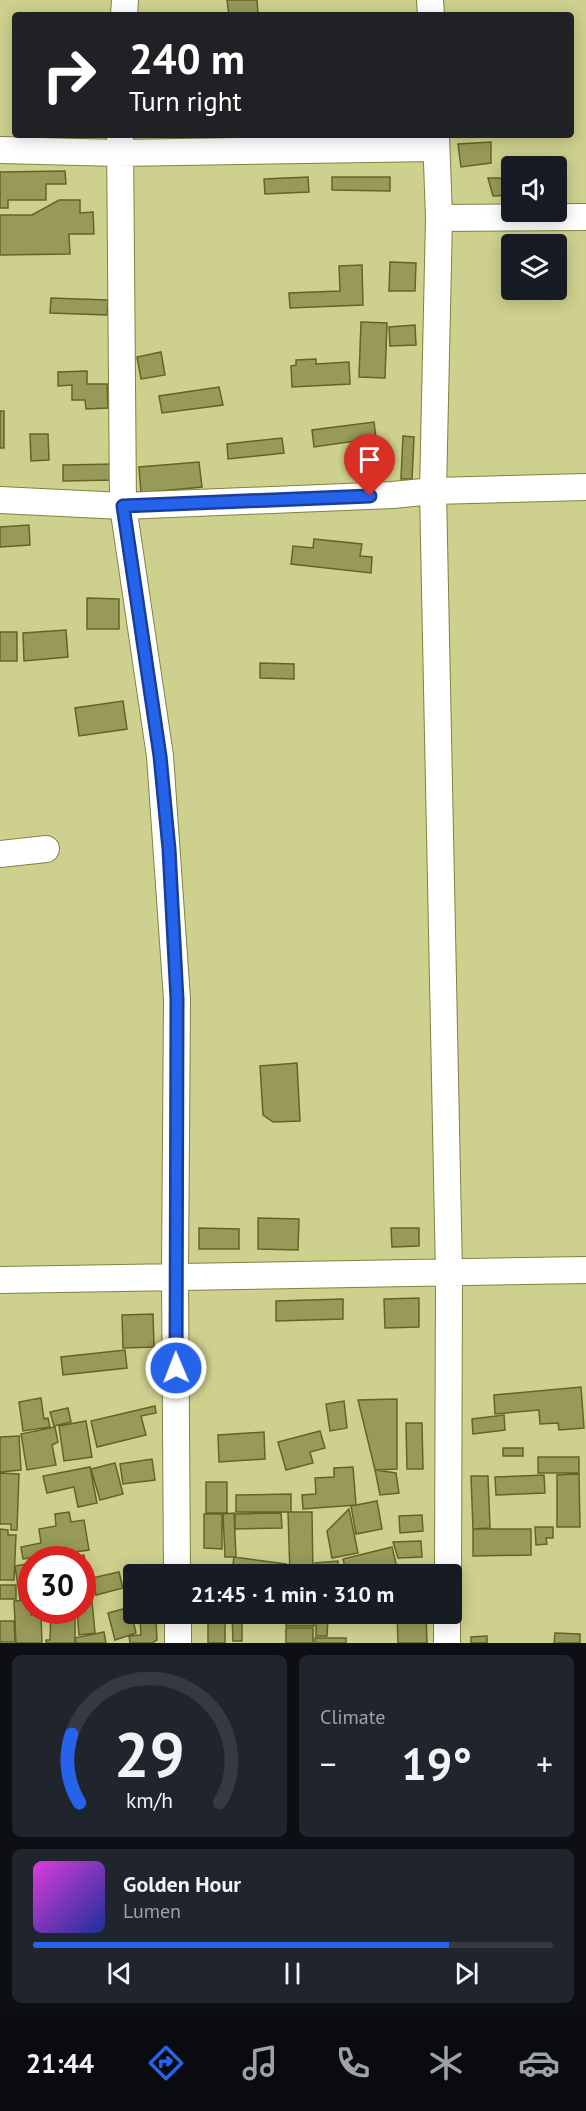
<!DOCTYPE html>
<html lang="en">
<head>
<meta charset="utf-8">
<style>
  body { margin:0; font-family:"PT Sans",sans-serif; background:#20242c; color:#f1f3f6; height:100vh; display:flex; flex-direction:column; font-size:22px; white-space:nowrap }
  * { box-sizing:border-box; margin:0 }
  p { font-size:20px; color:#9ea1a6 }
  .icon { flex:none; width:33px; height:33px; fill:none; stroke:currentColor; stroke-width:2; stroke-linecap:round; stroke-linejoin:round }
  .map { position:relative; height:1643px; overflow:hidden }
  .details { display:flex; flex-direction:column; gap:12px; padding:12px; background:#0d0f14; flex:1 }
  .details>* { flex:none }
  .guide { position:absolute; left:12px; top:12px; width:562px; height:126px; border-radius:6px; box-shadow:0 3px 15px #0003; background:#202124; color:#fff; overflow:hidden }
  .buttons { position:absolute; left:501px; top:156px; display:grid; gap:12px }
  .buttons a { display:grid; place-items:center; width:66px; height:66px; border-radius:6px; background:#171b24; box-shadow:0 3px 15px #0003; font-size:30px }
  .speed { position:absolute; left:18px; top:1546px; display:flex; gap:12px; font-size:30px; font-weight:700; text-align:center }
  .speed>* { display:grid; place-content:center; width:78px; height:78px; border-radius:50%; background:#171b24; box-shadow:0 3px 15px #0003; line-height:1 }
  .speed .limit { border:9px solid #d22; background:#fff; color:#111 }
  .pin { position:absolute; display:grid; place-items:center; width:51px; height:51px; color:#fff; margin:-62px -26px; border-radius:50% 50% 50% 0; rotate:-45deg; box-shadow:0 0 6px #0007 }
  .pin .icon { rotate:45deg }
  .me { position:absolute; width:66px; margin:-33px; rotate:359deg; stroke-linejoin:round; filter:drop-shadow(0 0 4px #0008) }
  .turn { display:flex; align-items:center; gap:21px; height:126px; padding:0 18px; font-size:27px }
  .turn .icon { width:78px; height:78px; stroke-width:2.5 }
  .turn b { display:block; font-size:42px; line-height:51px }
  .big { font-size:45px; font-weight:600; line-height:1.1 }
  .details .card { flex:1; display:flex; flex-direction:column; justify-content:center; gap:9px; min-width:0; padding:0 21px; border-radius:9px; background:#20242c }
  .details .dial { align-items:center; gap:0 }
  .dial svg { height:156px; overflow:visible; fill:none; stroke:#363941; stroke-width:7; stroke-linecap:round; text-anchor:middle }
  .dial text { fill:#f1f3f6; stroke:none }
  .song { display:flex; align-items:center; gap:18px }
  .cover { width:72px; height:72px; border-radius:9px; background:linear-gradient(135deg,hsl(300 70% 55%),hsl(230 70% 35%)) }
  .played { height:6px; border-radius:3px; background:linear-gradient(90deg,#2563eb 80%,#363941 80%) }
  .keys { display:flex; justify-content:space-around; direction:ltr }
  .heat { display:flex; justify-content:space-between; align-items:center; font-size:33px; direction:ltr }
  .details .tiles { flex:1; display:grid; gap:12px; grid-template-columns:1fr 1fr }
  .card:last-child { grid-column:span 2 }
  .trip { position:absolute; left:123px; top:1564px; width:339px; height:60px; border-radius:6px; background:#171b24; box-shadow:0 3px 15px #0003; font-weight:600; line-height:60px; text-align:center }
  .tabs { display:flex; height:96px; justify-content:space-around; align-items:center; background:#090b0e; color:#9ea1a6 }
  .tabs .icon { width:42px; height:42px }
  .tabs .active { color:#2563eb }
  .tabs b { font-size:27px; color:#f1f3f6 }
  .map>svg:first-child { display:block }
  .building { fill:#989a59; stroke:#646523; stroke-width:1.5 }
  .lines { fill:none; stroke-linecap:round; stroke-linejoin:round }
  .minor-casing { stroke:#818242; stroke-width:28 }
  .minor { stroke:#fff; stroke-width:26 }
  .route-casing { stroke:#184099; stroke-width:15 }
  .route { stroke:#2563eb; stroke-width:10 }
</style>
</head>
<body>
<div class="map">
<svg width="586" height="1643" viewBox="0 0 586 1643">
  <rect width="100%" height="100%" fill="#ced08d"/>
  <!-- building -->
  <path class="building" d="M227,0h30l1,15h-29z
    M491,142v21l-30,4 -3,-23z
    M65,171l1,13h-20v16h-38v8h-8v-36z
    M308,177l1,15 -44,2 -1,-15z
    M332,177h58v14l-58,-1z
    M488,178h24v17l-19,1z
    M59,200h21v13l13,-1 1,22h-25l1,20 -70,1v-40h32z
    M390,262l26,1 -1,28h-26z
    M362,265l1,40 -73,3 -1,-15 51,-2 -1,-25z
    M51,298l57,2 -1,15 -57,-2z
    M361,322l26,1 -2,55 -26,-1z
    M415,325l1,20 -26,1 -1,-19z
    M161,352l4,23 -24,4 -4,-22z
    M316,359v5l33,-2 1,22 -58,3 -1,-21 5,-1v-5z
    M87,371v13h20l1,24 -22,1 -1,-9h-13v-15l-14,1v-14z
    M219,387l4,18 -61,8 -3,-17z
    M0,411h4v37h-4z
    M374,422l2,16 -62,9 -2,-17z
    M30,434h18l1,26 -18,1z
    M403,436l11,1 -2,42h-11z
    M282,438l2,15 -56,6 -1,-15z
    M199,462l3,25 -61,6 -2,-26z
    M115,464v16l-52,1v-16z
    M29,525l1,20 -30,2v-20z
    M314,539l48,5 -2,12 12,1 -1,16 -80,-9 2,-18 20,2z
    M87,598l32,1v30h-32z
    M66,630l2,27 -44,4 -1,-28z
    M0,632h17v29h-17z
    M260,663l34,1v15l-34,-1z
    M123,701l4,28 -48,7 -4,-28z
    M297,1063l3,58 -27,1 -10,-7 -3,-49z
    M258,1218l41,1 -1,31 -40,-1z
    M199,1228l40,1v20h-40z
    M391,1228h28v18l-27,1z
    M419,1298v29l-34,1 -1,-29z
    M343,1299v20l-67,2v-20z
    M153,1314l1,33 -31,1 -1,-33z
    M125,1350l2,18 -64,7 -2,-18z
    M581,1387l3,41 -25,2 -1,-7 -18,1 -1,-14 -44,4 -1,-19z
    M41,1398l3,21 4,-1 2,9 -27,4 -4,-29z
    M397,1399v70l-22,1 -17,-70z
    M344,1401l3,27 -17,3 -4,-27z
    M155,1406l1,7 -15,3 5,19 -49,12 -6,-26z
    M68,1408l3,14 -17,4 -4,-14z
    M504,1415l1,15 -32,4 -1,-15z
    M86,1421l6,36 -28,4 -5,-35z
    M406,1423h16l1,46h-16z
    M55,1427l3,15 -6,3 4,20 -29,5 -6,-36z
    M320,1431l5,17 -15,4 3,11 -27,7 -8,-28z
    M264,1432l1,27 -46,3 -1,-27z
    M19,1436l2,34 -21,2v-35z
    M503,1448h20v8h-20z
    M538,1457h41v16h-41z
    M152,1459l3,21 -32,4 -3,-20z
    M115,1463l8,31 -23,6 -9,-31z
    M90,1467l7,36 -19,4 -4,-20 -27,6 -4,-17z
    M353,1467l3,38 -53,4 -1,-14 14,-1 -1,-16 19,-1v-9z
    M375,1470l21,3 3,20 -19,2z
    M0,1473l19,1 -2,56h-6v-6h-11z
    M579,1474l1,53h-23v-52z
    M544,1475l1,18 -49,2 -1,-18z
    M471,1476h17l2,52 -17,1z
    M206,1482h21v31h-21z
    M291,1494v18h-55v-17z
    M377,1501l5,28 -26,5 -5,-28z
    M349,1509l9,44 -26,5 -5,-27z
    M69,1512l2,10 13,-2 5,30 -66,9 -2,-12 20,-4 -2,-14 17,-3 -1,-12z
    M288,1512h24l1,63h-23z
    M234,1513l2,44h-11l-2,-43z
    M281,1513l1,15 -47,1v-15z
    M204,1514h18v35l-18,-1z
    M422,1515l1,16 -23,2 -1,-17z
    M535,1527h18v11h-7l1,6 -11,1z
    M0,1529l8,1v5h8l-2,45h-14z
    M473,1529h58v26l-58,1z
    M421,1541l1,16 -24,1 -5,-16z
    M392,1547l6,25 -20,3 -3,-9 -12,3 2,6h-18l-4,-16z
    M84,1555l2,12 -4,1v-8h-29z
    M234,1557l52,7 -2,11 -52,-4z
    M338,1561l1,14h-23l-1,-12z
    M32,1563v22l-3,1 2,11 -11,2 -5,-33z
    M410,1567l15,1v7h-15z
    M208,1569l16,1v5h-17z
    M119,1572l4,16 -27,7 -4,-17z
    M90,1580l5,53 -16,2 -2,-24h5v-30z
    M0,1585h16v14h-16z
    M31,1600v15h10l1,28h-26l-2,-42z
    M130,1607l6,26 -21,7 -7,-27z
    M60,1611h15v32h-29v-3h4l1,-27h9z
    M208,1614h17v29h-17z
    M232,1614h10v27h-9z
    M286,1614h28v12h-28z
    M397,1614h29l1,29h-29z
    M316,1617h12l-1,19h-11z
    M156,1619l1,21 -5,3h-22l-1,-7 12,-1 -1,-15z
    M0,1621h14l1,21h-15z
    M286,1628h27v15h-27z
    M104,1632l2,11h-30l-1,-5z
    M555,1633l25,1v9h-26z
    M487,1636v7h-16v-6z
    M315,1638h31v5h-31z"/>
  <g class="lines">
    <defs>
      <path id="minor" d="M430,0l1,15
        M124,15l1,-15
        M120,135l3,371 37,250 17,243 -2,277 2,299
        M436,135l3,83 -6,273 16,783 -1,301
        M0,150l119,3 317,-5
        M439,218l147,-1
        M0,500l123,6 270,-11 40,-4 153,-4
        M0,854l46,-5
        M0,1280l586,-10
        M178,1614v29
        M447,1643v-29"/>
    </defs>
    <!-- minor casing -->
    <use href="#minor" class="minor-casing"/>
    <!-- minor -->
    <use href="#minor" class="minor"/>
  </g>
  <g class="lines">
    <defs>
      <path id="route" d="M176,1368l1,-369 -8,-150 -9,-93 -37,-250 247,-10"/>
    </defs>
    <!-- route casing -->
    <use href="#route" class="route-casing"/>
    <!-- route -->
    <use href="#route" class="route"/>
  </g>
</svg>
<div class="buttons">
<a><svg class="icon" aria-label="sound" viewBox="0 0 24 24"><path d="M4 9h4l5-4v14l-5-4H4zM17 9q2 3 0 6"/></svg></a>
<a><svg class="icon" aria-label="layers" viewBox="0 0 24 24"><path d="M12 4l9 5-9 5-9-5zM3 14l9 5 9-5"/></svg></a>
</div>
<div class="speed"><div class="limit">30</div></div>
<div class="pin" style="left:370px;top:496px;background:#d93025"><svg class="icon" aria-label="arrive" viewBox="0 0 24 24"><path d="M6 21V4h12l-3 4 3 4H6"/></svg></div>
<svg class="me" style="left:176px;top:1368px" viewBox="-20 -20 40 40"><circle r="17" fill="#2563eb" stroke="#fff" stroke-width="3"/><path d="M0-11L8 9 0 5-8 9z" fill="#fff"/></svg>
<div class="trip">21:45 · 1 min · 310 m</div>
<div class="guide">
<div class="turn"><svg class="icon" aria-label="right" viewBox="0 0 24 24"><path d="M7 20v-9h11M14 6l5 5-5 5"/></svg><div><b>240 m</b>Turn right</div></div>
</div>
</div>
<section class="details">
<div class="tiles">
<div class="card dial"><svg viewBox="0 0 100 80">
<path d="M14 69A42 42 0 1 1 86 69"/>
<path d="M14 69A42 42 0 0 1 10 34" stroke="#2563eb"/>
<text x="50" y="56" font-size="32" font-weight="700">29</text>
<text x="50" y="72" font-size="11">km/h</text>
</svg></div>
<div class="card"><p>Climate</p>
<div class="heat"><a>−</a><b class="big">19°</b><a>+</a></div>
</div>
<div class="card">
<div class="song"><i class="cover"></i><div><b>Golden Hour</b><p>Lumen</p></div></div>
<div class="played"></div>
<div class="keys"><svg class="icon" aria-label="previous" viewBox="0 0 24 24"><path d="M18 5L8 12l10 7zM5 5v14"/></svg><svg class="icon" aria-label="pause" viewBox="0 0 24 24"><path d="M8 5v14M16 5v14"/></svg><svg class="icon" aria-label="next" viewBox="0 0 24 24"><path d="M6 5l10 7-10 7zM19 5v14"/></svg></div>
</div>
</div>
</section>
<nav class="tabs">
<b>21:44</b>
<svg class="icon active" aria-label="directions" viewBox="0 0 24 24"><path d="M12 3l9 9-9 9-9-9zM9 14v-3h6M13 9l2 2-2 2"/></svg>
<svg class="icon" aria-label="music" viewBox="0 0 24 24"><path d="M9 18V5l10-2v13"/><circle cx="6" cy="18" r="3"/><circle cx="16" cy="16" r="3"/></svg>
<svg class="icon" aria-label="phone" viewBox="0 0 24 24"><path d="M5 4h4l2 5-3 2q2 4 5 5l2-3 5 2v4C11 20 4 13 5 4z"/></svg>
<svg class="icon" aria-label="climate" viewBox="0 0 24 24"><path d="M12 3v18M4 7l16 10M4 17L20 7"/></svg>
<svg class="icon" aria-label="car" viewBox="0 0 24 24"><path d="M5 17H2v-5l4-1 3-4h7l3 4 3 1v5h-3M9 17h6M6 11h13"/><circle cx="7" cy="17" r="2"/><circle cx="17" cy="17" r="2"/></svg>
</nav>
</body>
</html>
